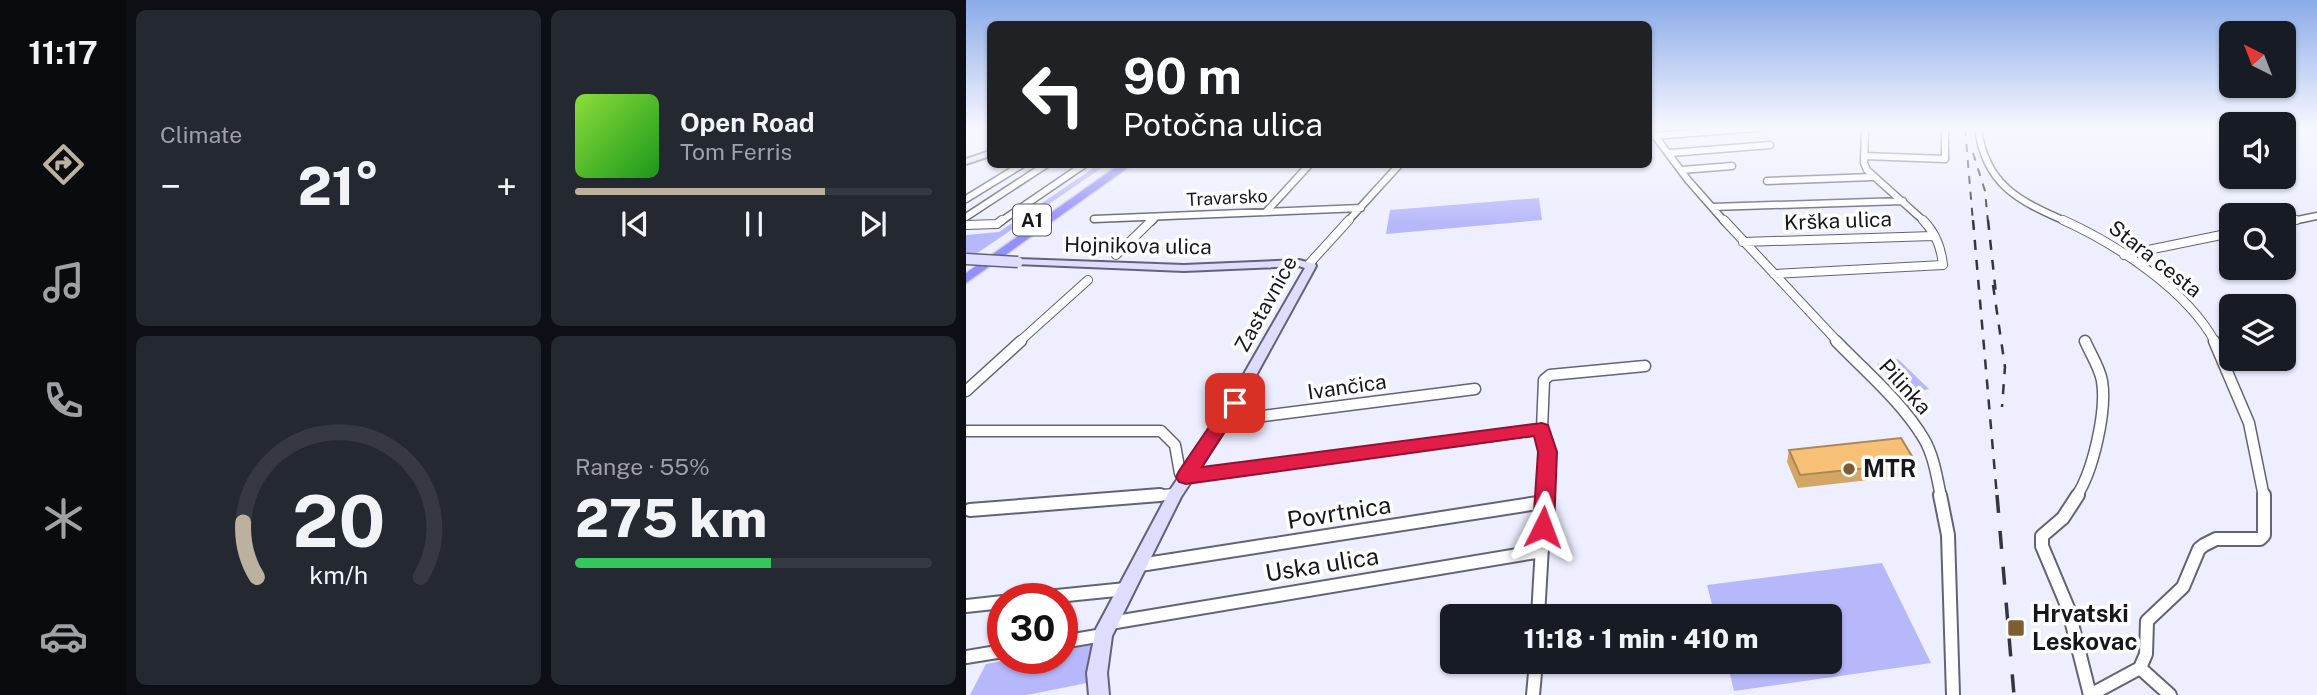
<!DOCTYPE html>
<html lang="en">
<head>
<meta charset="utf-8">
<style>
  body { margin:0; font-family:"Public Sans",sans-serif; background:#242831; color:#f1f3f6; height:100vh; display:flex; flex-direction:column; font-size:26px; white-space:nowrap }
  * { box-sizing:border-box; margin:0 }
  p { font-size:23px; color:#9ea1a6 }
  .icon { flex:none; width:38px; height:38px; fill:none; stroke:currentColor; stroke-width:2; stroke-linecap:round; stroke-linejoin:round }
  .map { position:relative; flex:1; overflow:hidden }
  .panel { display:flex; flex-direction:column; gap:10px; padding:10px; background:#0d0f14; width:840px }
  .panel>* { flex:none }
  .hud { position:absolute; left:21px; top:21px; width:665px; height:147px; border-radius:10px; box-shadow:0 2px 5px #0004; background:#202124; color:#fff; overflow:hidden }
  .needle { width:46px; rotate:318deg }
  .buttons { position:absolute; left:1253px; top:21px; display:grid; gap:14px }
  .buttons a { display:grid; place-items:center; width:77px; height:77px; border-radius:10px; background:#171b24; box-shadow:0 2px 5px #0004; font-size:35px }
  .speed { position:absolute; left:21px; top:583px; display:flex; gap:14px; font-size:35px; font-weight:700; text-align:center }
  .speed>* { display:grid; place-content:center; width:91px; height:91px; border-radius:50%; background:#171b24; box-shadow:0 2px 5px #0004; line-height:1 }
  .speed .limit { border:10px solid #d22; background:#fff; color:#111 }
  .pin { position:absolute; display:grid; place-items:center; width:60px; height:60px; color:#fff; margin:-30px; border-radius:14px; box-shadow:0 4px 10px #0006 }
  .me { position:absolute; width:77px; margin:-38px; rotate:3deg; stroke-linejoin:round; filter:drop-shadow(0 0 5px #0008) }
  .turn { display:flex; align-items:center; gap:24px; height:147px; padding:0 21px; font-size:32px }
  .turn .icon { width:91px; height:91px; stroke-width:2.5 }
  .turn b { display:block; font-size:49px; line-height:60px }
  .big { font-size:52px; font-weight:800; line-height:1.1 }
  .panel .tile { flex:1; display:flex; flex-direction:column; justify-content:center; gap:10px; min-width:0; padding:0 24px; border-radius:10px; background:#242831 }
  .panel .dial { align-items:center; gap:0 }
  .dial svg { height:182px; overflow:visible; fill:none; stroke:#363941; stroke-width:7; stroke-linecap:round; text-anchor:middle }
  .dial text { fill:#f1f3f6; stroke:none }
  .song { display:flex; align-items:center; gap:21px }
  .cover { width:84px; height:84px; border-radius:10px; background:linear-gradient(135deg,hsl(90 70% 55%),hsl(120 70% 35%)) }
  .played { height:7px; border-radius:4px; background:linear-gradient(90deg,#bcb09e 70%,#363941 70%) }
  .keys { display:flex; justify-content:space-around; direction:ltr }
  .heat { display:flex; justify-content:space-between; align-items:center; font-size:38px; direction:ltr }
  .charge { height:10px; border-radius:5px; background:linear-gradient(90deg,#34c759 55%,#363941 0) }
  .panel .tiles { flex:1; display:grid; gap:10px; grid-template-columns:repeat(2,1fr) }
  .trip { position:absolute; left:474px; top:604px; width:402px; height:70px; border-radius:10px; background:#171b24; box-shadow:0 2px 5px #0004; font-weight:800; line-height:70px; text-align:center }
  main { display:flex; flex:1; min-height:0 }
  .tab-bar { display:flex; flex-direction:column; width:126px; justify-content:space-around; align-items:center; background:#090b0e; color:#9ea1a6 }
  .tab-bar .icon { width:49px; height:49px }
  .tab-bar .current { color:#bcb09e }
  .tab-bar b { font-size:32px; color:#f1f3f6 }
  .map>svg:first-child { display:block }
  .green { fill:#b7b8fb }
  .lines { fill:none; stroke-linecap:round; stroke-linejoin:round }
  .minor-far3-casing { stroke:#636375; stroke-width:9 }
  .minor-far2-casing { stroke:#636375; stroke-width:10 }
  .minor-far1-casing { stroke:#636375; stroke-width:13 }
  .minor-casing { stroke:#636375; stroke-width:16 }
  .secondary-casing { stroke:#636375; stroke-width:4 }
  .motorway-casing { stroke:#d5d5d6; stroke-width:3 }
  .minor-far3 { stroke:#fff; stroke-width:6 }
  .minor-far2 { stroke:#fff; stroke-width:8 }
  .minor-far1 { stroke:#fff; stroke-width:10 }
  .minor { stroke:#fff; stroke-width:12 }
  .secondary { fill:#dfddff; fill-rule:evenodd }
  .motorway { fill:#948ffe; fill-rule:evenodd }
  .rail-far2 { stroke:#35353e; stroke-width:2; stroke-dasharray:8 8; stroke-linecap:butt }
  .rail-far1 { stroke:#35353e; stroke-width:2.5; stroke-dasharray:10 10; stroke-linecap:butt }
  .rail { stroke:#35353e; stroke-width:3.5; stroke-dasharray:18 18; stroke-linecap:butt }
  .secondary-bridge-casing { stroke:#636375; stroke-width:13; stroke-linecap:butt }
  .secondary-bridge { stroke:#dfddff; stroke-width:10 }
  .wall { fill:#d4a666 }
  .building { fill:#f6c177; stroke:#ac8753; stroke-width:2 }
  .route { fill:#e11d48; stroke:#92132f; stroke-width:2 }
  .poi-dot { fill:#7c5e32; stroke:#fff; stroke-width:2.5 }
  .labels { text-anchor:middle; stroke-width:7; stroke-linejoin:round; paint-order:stroke }
  .far-street-label { font-size:18px; fill:#16161d; stroke:#fff }
  .shield { fill:#fff; stroke:#5c5c61; stroke-width:2 }
  .shield-label { font-size:19px; font-weight:bold; fill:#16161d }
  .street-label { font-size:21px; fill:#16161d; stroke:#fff }
  .near-poi-label { font-size:24px; font-weight:bold; fill:#16161d; stroke:#fff; text-anchor:start }
  .near-street-label { font-size:24px; fill:#16161d; stroke:#fff }
</style>
</head>
<body>
<main>
<nav class="tab-bar">
<b>11:17</b>
<svg class="icon current" aria-label="directions" viewBox="0 0 24 24"><path d="M12 3l9 9-9 9-9-9zM9 14v-3h6M13 9l2 2-2 2"/></svg>
<svg class="icon" aria-label="music" viewBox="0 0 24 24"><path d="M9 18V5l10-2v13"/><circle cx="6" cy="18" r="3"/><circle cx="16" cy="16" r="3"/></svg>
<svg class="icon" aria-label="phone" viewBox="0 0 24 24"><path d="M5 4h4l2 5-3 2q2 4 5 5l2-3 5 2v4C11 20 4 13 5 4z"/></svg>
<svg class="icon" aria-label="climate" viewBox="0 0 24 24"><path d="M12 3v18M4 7l16 10M4 17L20 7"/></svg>
<svg class="icon" aria-label="car" viewBox="0 0 24 24"><path d="M5 17H2v-5l4-1 3-4h7l3 4 3 1v5h-3M9 17h6M6 11h13"/><circle cx="7" cy="17" r="2"/><circle cx="17" cy="17" r="2"/></svg>
</nav>
<section class="panel">
<div class="tiles">
<div class="tile"><p>Climate</p>
<div class="heat"><a>−</a><b class="big">21°</b><a>+</a></div>
</div>
<div class="tile">
<div class="song"><i class="cover"></i><div><b>Open Road</b><p>Tom Ferris</p></div></div>
<div class="played"></div>
<div class="keys"><svg class="icon" aria-label="previous" viewBox="0 0 24 24"><path d="M18 5L8 12l10 7zM5 5v14"/></svg><svg class="icon" aria-label="pause" viewBox="0 0 24 24"><path d="M8 5v14M16 5v14"/></svg><svg class="icon" aria-label="next" viewBox="0 0 24 24"><path d="M6 5l10 7-10 7zM19 5v14"/></svg></div>
</div>
<div class="tile dial"><svg viewBox="0 0 100 80">
<path d="M14 69A42 42 0 1 1 86 69"/>
<path d="M14 69A42 42 0 0 1 8 45" stroke="#bcb09e"/>
<text x="50" y="56" font-size="32" font-weight="700">20</text>
<text x="50" y="72" font-size="11">km/h</text>
</svg></div>
<div class="tile"><p>Range · 55%</p><b class="big">275 km</b><div class="charge"></div></div>
</div>
</section>
<div class="map">
<svg width="1351" height="695" viewBox="0 0 1351 695">
  <rect width="100%" height="100%" fill="#edeeff"/>
  <!-- green -->
  <path class="green" d="M132,165h8l-133,91 -7,-1v-20l33,-3z
    M573,198l3,22 -156,14 4,-24z
    M932,359l31,30 -22,5 -30,-30z
    M916,563l49,100 -197,28 -7,-29h103v-46h-115l-8,-31z
    M126,645l-5,38 -60,12h-57l16,-31 32,-6h44v-8z"/>
  <g class="lines">
    <defs>
      <path id="minor-far3" d="M683,128l39,52 37,42
        M899,128l-1,35 3,7 58,52
        M1012,128c7,57 41,73 89,94
        M687,136l104,-8
        M704,153l100,-8
        M898,156l81,3v-31
        M716,170l50,-4
        M801,181l106,-4
        M0,199l57,-35
        M746,207l191,-6
        M300,212l44,-48
        M0,217l81,-53
        M128,219l267,-11
        M34,222l85,-58
        M185,222l4,-4
        M381,222l53,-58
        M1322,222l29,-6"/>
      <path id="minor-far2" d="M758,220l114,122
        M1097,220c53,24 124,70 152,122
        M1318,223l12,-3
        M0,225l31,-1 5,-4
        M777,242l190,-6
        M150,255l36,-35
        M1158,255l107,-22
        M343,264l40,-44
        M808,274l169,-9c-2,-18 -7,-31 -20,-45
        M53,342l69,-62"/>
      <path id="minor-far1" d="M870,341c30,31 66,61 88,98 10,17 13,39 17,58
        M1248,341l35,82 15,74
        M0,391l55,-50
        M258,421l251,-32
        M0,431h195l14,14 5,28 6,4 356,-48
        M171,497l38,-3
        M579,497l2,-45 -5,-23 2,-49 6,-5 95,-9
        M1110,497c17,-25 31,-86 26,-116 -2,-13 -12,-28 -17,-40"/>
      <path id="minor" d="M974,495l8,40 5,160
        M1112,495l-15,23 -21,18v10l26,62 22,87
        M4,510l190,-15
        M174,565l404,-63
        M71,598l89,-9
        M0,606l37,-4
        M572,616l7,-121
        M144,623l432,-72
        M96,642l41,-7
        M0,657l37,-6
        M1174,668l30,27
        M567,695l3,-33
        M1124,695l50,-27 6,-14 1,-33 36,-34 16,-38 5,-4 12,-6h44l4,-4v-40"/>
      <path id="secondary" d="M24,151v5l-24,8v-5z
        M52,259l166,6 115,-5 16,4 1,2 -85,155 -50,76 -69,139 -5,37 2,22h-20l-2,-22 9,-44 74,-139 48,-71 87,-151 -6,-2 -115,5 -170,-7v-4z"/>
      <path id="motorway" d="M154,164h13l-167,119v-10z"/>
    </defs>
    <!-- minor-far3 casing -->
    <use href="#minor-far3" class="minor-far3-casing"/>
    <!-- minor-far2 casing -->
    <use href="#minor-far2" class="minor-far2-casing"/>
    <!-- minor-far1 casing -->
    <use href="#minor-far1" class="minor-far1-casing"/>
    <!-- minor casing -->
    <use href="#minor" class="minor-casing"/>
    <!-- secondary casing -->
    <use href="#secondary" class="secondary-casing"/>
    <!-- motorway casing -->
    <use href="#motorway" class="motorway-casing"/>
    <!-- minor-far3 -->
    <use href="#minor-far3" class="minor-far3"/>
    <!-- minor-far2 -->
    <use href="#minor-far2" class="minor-far2"/>
    <!-- minor-far1 -->
    <use href="#minor-far1" class="minor-far1"/>
    <!-- minor -->
    <use href="#minor" class="minor"/>
    <!-- secondary -->
    <use href="#secondary" class="secondary"/>
    <!-- motorway -->
    <use href="#motorway" class="motorway"/>
    <!-- rail-far2 -->
    <path class="rail-far2" d="M999,128l8,94
      M1007,153l12,38 3,31"/>
    <!-- rail-far1 -->
    <path class="rail-far1" d="M1007,220l24,277
      M1022,220l8,74
      M1027,285l12,82 -3,40"/>
    <!-- rail -->
    <path class="rail" d="M1031,495l17,200"/>
    <defs>
      <path id="secondary-bridge" d="M0,259l52,3"/>
    </defs>
    <!-- secondary-bridge casing -->
    <use href="#secondary-bridge" class="secondary-bridge-casing"/>
    <!-- secondary-bridge -->
    <use href="#secondary-bridge" class="secondary-bridge"/>
  </g>
  <!-- wall -->
  <path class="wall" d="M823,450l127,13 -3,12 -115,13 -11,-26z"/>
  <!-- building -->
  <path class="building" d="M935,438l15,25 -116,12 -11,-25z"/>
  <!-- sky -->
  <linearGradient id="sky" x2="0" y2="1"><stop stop-color="#8aabe8"/><stop offset="0.57" stop-color="#f7f7ff"/><stop offset="1" stop-color="#f7f7ff" stop-opacity="0"/></linearGradient>
  <rect width="1351" height="225" fill="url(#sky)"/>
  <!-- route -->
  <path class="route" d="M269,397l8,6 -41,64 340,-44 6,2 9,27 -3,75 -3,5 -8,3 -7,-3 -3,-5 5,-75 -4,-16 -348,48 -7,-2 -3,-5 3,-6 49,-72z"/>
  <!-- markers -->
  <g class="poi-dot">
    <circle cx="883" cy="469" r="7"/>
    <rect x="1041" y="619" width="18" height="18" rx="3.5"/>
  </g>
  <g class="labels">
    <!-- far-street labels -->
    <g class="far-street-label">
      <text transform="translate(261 198) rotate(-3)" y="6">Travarsko</text>
    </g>
    <!-- shield labels -->
    <rect class="shield" x="47" y="204.5" width="38" height="31" rx="5"/>
    <g class="shield-label">
      <text x="66" y="227">A1</text>
    </g>
    <!-- street labels -->
    <g class="street-label">
      <text transform="translate(872 221) rotate(-2)" y="7">Krška ulica</text>
      <text transform="translate(172 246) rotate(1)" y="7">Hojnikova ulica</text>
      <text transform="translate(1189 259) rotate(38)" y="7">Stara cesta</text>
      <text transform="translate(300 304) rotate(-61)" y="7">Zastavnice</text>
      <text transform="translate(381 387) rotate(-8)" y="7">Ivančica</text>
      <text transform="translate(939 387) rotate(48)" y="7">Pilinka</text>
    </g>
    <!-- near-poi labels -->
    <g class="near-poi-label">
      <text x="897" y="477">MTR</text>
      <text x="1066" y="622">Hrvatski<tspan x="1066" dy="28">Leskovac</tspan></text>
    </g>
    <!-- near-street labels -->
    <g class="near-street-label">
      <text transform="translate(373 513) rotate(-9)" y="8">Povrtnica</text>
      <text transform="translate(356 565) rotate(-9)" y="8">Uska ulica</text>
    </g>
  </g>
</svg>
<div class="buttons">
<a><svg class="needle" viewBox="-14 -14 28 28"><path d="M0-13l5 13h-10z" fill="#e53935"/><path d="M0 13l5-13h-10z" fill="#9ea1a6"/></svg></a>
<a><svg class="icon" aria-label="sound" viewBox="0 0 24 24"><path d="M4 9h4l5-4v14l-5-4H4zM17 9q2 3 0 6"/></svg></a>
<a><svg class="icon" aria-label="search" viewBox="0 0 24 24"><circle cx="10" cy="10" r="6"/><path d="M15 15l6 6"/></svg></a>
<a><svg class="icon" aria-label="layers" viewBox="0 0 24 24"><path d="M12 4l9 5-9 5-9-5zM3 14l9 5 9-5"/></svg></a>
</div>
<div class="speed"><div class="limit">30</div></div>
<div class="pin" style="left:269px;top:403px;background:#d93025"><svg class="icon" aria-label="arrive" viewBox="0 0 24 24"><path d="M6 21V4h12l-3 4 3 4H6"/></svg></div>
<svg class="me" style="left:577px;top:527px" viewBox="-20 -20 40 40"><path d="M0-17L14 15 0 8-14 15z" fill="#e11d48" stroke="#fff" stroke-width="4"/></svg>
<div class="trip">11:18 · 1 min · 410 m</div>
<div class="hud">
<div class="turn"><svg class="icon" aria-label="left" viewBox="0 0 24 24"><path d="M17 20v-9H6M10 6l-5 5 5 5"/></svg><div><b>90 m</b>Potočna ulica</div></div>
</div>
</div>
</main>
</body>
</html>
